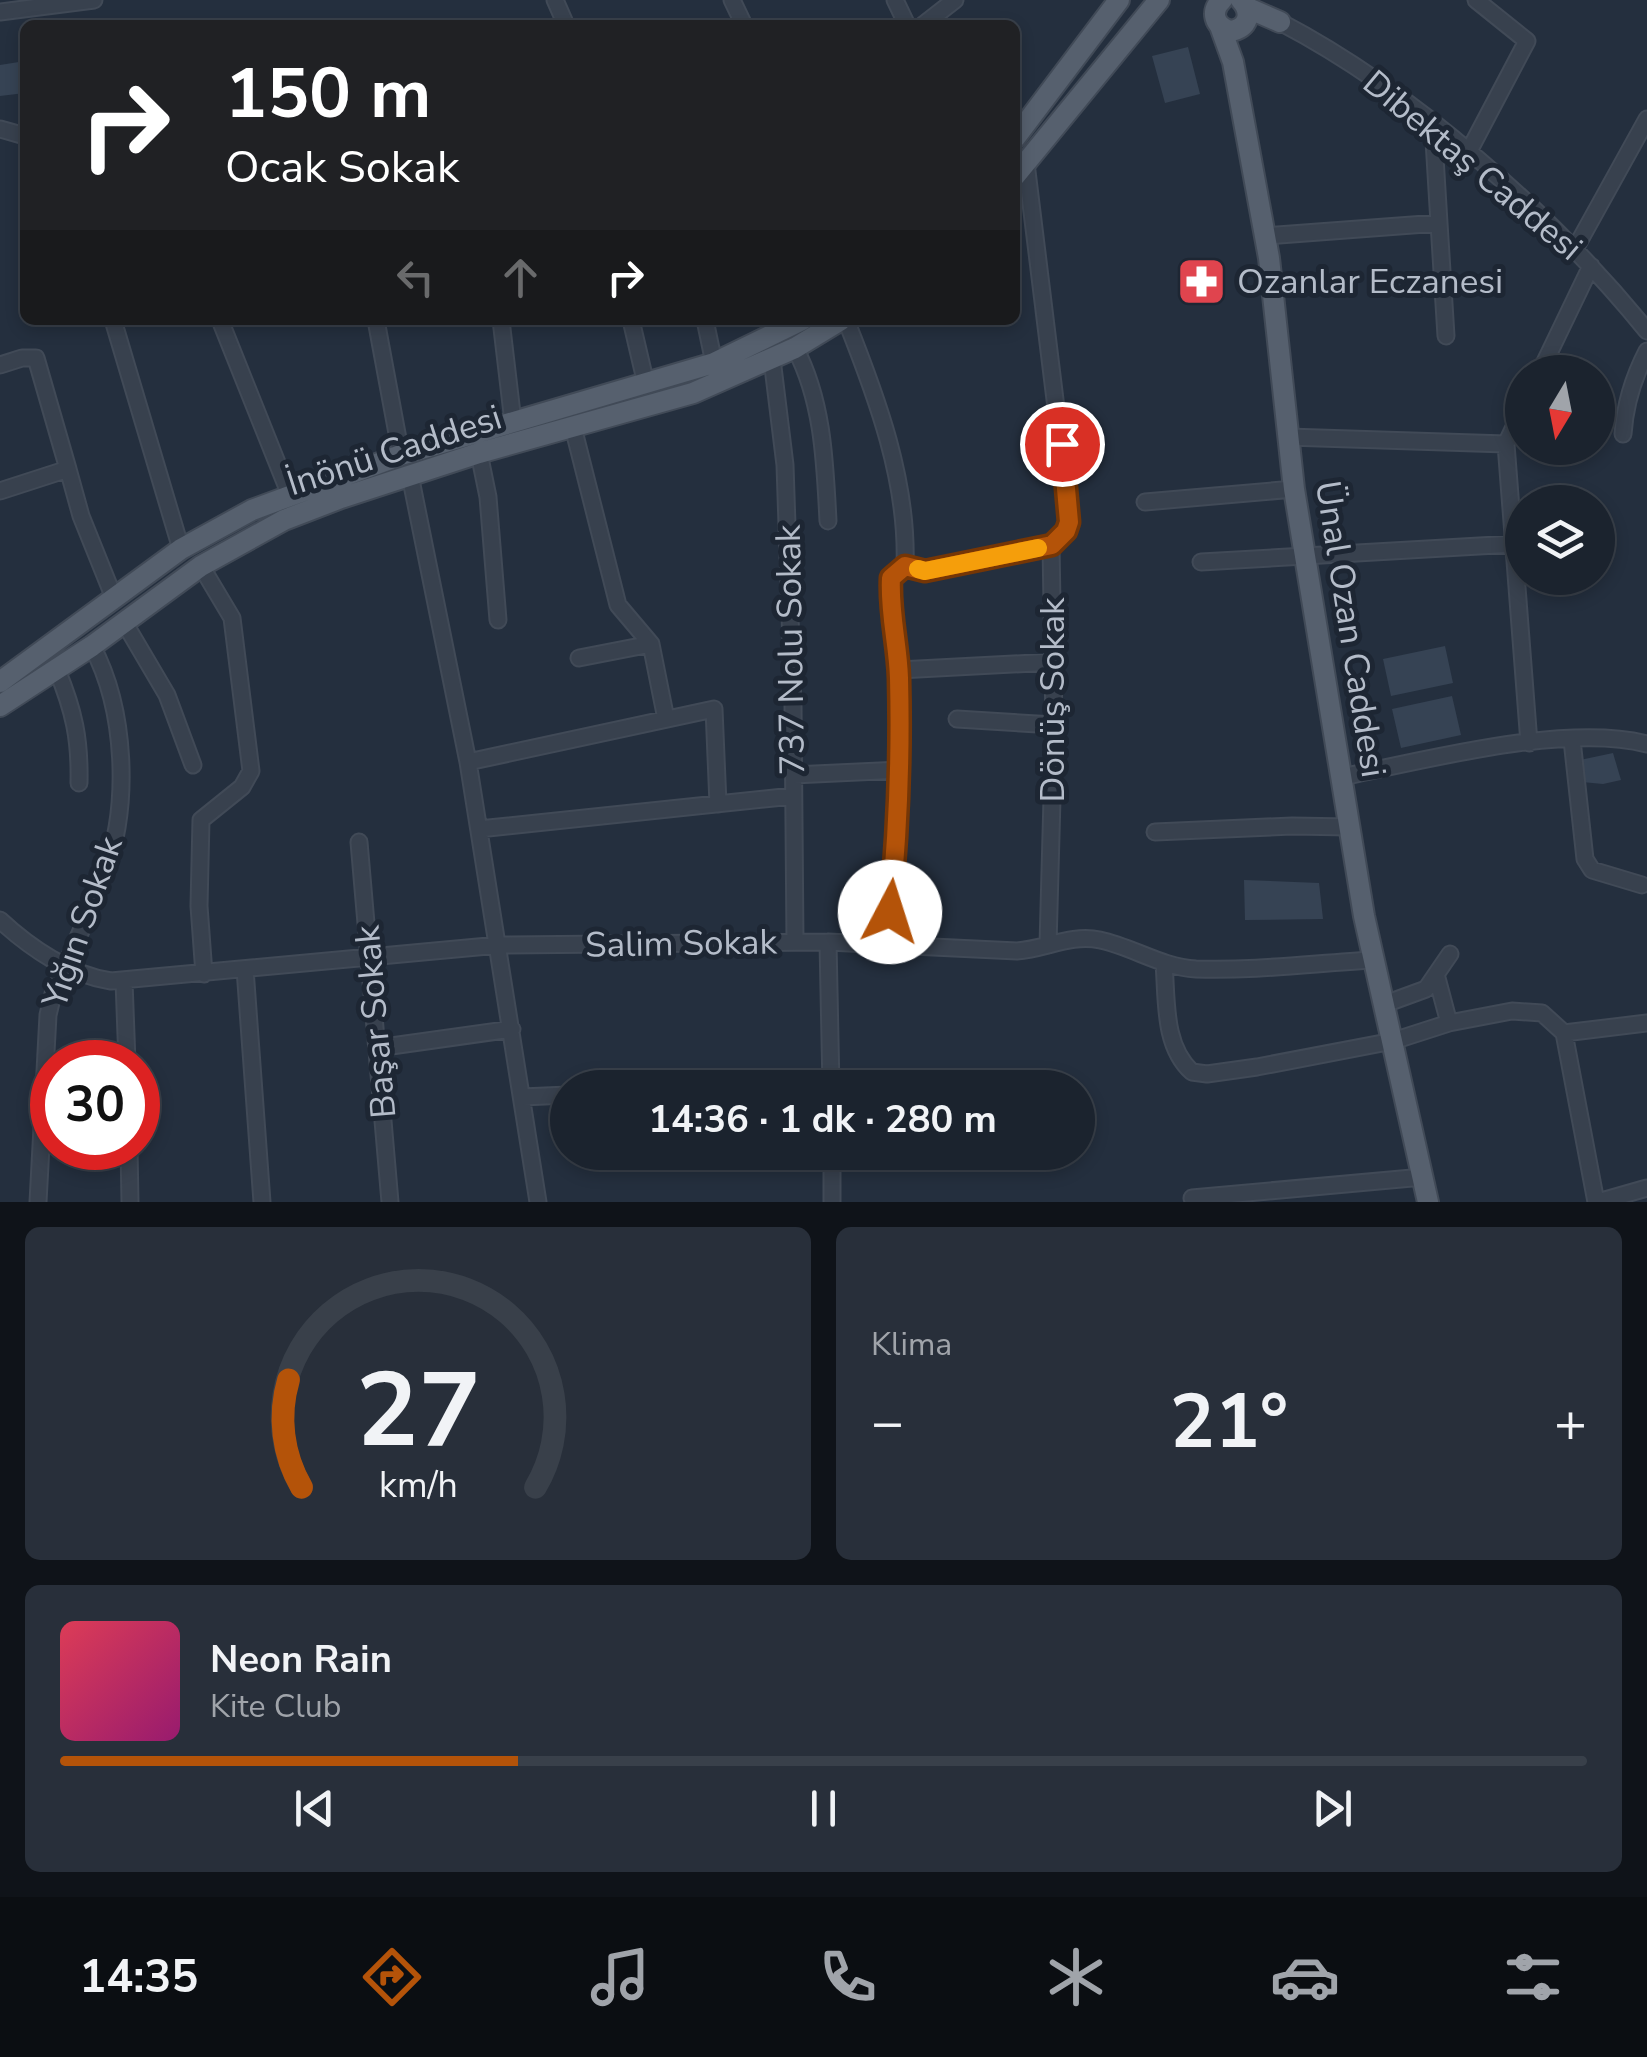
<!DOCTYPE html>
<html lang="tr">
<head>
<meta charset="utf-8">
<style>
  body { margin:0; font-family:"Nunito Sans",sans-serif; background:#282f3a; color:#f1f3f6; height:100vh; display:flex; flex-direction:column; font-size:38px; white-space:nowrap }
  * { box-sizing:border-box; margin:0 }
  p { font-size:32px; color:#a0a4aa }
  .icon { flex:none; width:55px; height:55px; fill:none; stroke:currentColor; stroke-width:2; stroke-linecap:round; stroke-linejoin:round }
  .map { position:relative; height:1202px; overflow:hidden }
  .details { display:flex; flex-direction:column; gap:25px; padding:25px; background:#0f1319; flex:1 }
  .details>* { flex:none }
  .hud { position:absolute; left:20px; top:20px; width:1000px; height:305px; border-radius:15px; box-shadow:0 5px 15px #0003,0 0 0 2px #39404a; background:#202124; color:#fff; overflow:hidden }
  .needle { width:65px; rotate:190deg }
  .controls { position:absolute; left:1505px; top:355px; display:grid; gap:20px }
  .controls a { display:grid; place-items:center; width:110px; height:110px; border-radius:50%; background:#1b232e; box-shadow:0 5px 15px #0003,0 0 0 2px #39404a; font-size:50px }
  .speed { position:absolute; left:30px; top:1040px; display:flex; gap:20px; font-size:50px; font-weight:700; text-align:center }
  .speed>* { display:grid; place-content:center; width:130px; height:130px; border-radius:50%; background:#1b232e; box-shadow:0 5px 15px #0003,0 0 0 2px #39404a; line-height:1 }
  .speed .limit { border:15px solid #d22; background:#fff; color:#111 }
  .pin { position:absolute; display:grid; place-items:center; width:85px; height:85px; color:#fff; margin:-42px; border:5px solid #fff; border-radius:50%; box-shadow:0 2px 10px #0007 }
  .me { position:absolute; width:110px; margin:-55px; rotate:5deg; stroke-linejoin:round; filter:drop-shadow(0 0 8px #0008) }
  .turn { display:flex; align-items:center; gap:35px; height:210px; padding:0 40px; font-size:45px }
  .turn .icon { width:130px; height:130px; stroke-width:2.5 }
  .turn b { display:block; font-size:70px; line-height:85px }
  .lanes { display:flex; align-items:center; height:95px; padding:0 40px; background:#0003; justify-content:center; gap:50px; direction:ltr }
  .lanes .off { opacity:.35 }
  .big { font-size:75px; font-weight:700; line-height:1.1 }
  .details .card { flex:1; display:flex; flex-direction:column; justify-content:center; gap:15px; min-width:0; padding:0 35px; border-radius:15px; background:#282f3a }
  .details .dial { align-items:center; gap:0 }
  .dial svg { height:260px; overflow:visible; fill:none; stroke:#39404a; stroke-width:7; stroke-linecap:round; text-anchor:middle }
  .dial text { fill:#f1f3f6; stroke:none }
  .song { display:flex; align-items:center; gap:30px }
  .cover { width:120px; height:120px; border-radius:15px; background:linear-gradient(135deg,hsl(350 70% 55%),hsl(320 70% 35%)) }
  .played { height:10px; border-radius:5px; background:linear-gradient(90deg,#b45309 30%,#39404a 30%) }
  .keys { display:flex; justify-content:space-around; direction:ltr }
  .heat { display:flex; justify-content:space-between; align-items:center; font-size:55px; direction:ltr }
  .details .tiles { flex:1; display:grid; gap:25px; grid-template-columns:1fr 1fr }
  .card:last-child { grid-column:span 2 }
  .trip { position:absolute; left:550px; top:1070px; width:545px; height:100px; border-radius:50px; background:#1b232e; box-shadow:0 5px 15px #0003,0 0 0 2px #39404a; font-weight:700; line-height:100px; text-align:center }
  .tab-bar { display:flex; height:160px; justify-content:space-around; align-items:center; background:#0b0e12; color:#a0a4aa }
  .tab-bar .icon { width:70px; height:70px }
  .tab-bar .current { color:#b45309 }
  .tab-bar b { font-size:45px; color:#f1f3f6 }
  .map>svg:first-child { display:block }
  .building { fill:#364354 }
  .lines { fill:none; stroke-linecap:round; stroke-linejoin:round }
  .minor-casing { stroke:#414a57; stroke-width:19 }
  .major-casing { stroke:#414a57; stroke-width:24 }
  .minor { stroke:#38414e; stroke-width:15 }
  .major { stroke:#56606e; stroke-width:20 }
  .route-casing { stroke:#753606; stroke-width:25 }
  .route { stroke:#b45309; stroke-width:18 }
  .slow { stroke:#f59e0b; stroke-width:18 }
  .labels { text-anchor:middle; stroke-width:10; stroke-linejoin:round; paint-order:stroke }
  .street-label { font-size:35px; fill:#b4bcc9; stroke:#1d2633 }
  .poi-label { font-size:35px; fill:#b4bcc9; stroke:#1d2633; text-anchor:start }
</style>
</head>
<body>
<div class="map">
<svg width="1647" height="1202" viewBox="0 0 1647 1202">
  <rect width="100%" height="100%" fill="#242f3e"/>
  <!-- building -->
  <path class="building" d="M1188,47l12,47 -35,9 -13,-47z
    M25,61v32l-25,3v-31z
    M1445,646l8,37 -62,13 -8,-37z
    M1452,696l9,39 -60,13 -9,-39z
    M1613,753l8,27 -18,4 -21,-2 -2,-22z
    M1244,880l75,3 4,36 -78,1z"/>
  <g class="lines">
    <defs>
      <path id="minor" d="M555,0l11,25
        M732,0l12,25
        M895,0l12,25
        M0,12l94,-12
        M1280,22c132,69 273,193 367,309
        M923,25l32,-25
        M1433,124l6,99
        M0,129l25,7
        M1468,153l59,-112 -51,-41
        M1026,163l43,351 -1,14 -17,17 3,180 -6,220
        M1265,236l174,-13 7,113
        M1575,249l72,-130
        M113,320l68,229
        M220,320l70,175
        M376,320l25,135
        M501,320l12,102
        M631,320l15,64
        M705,320l9,43
        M846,320c31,78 62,161 59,245
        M795,348c28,53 30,114 33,173
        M772,359l13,106 8,240 2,237
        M0,365l22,-7h14l32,111 -68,22
        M1540,372l51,-106
        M1522,410l-16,34 23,299
        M573,427l45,178 33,39 15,75
        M1623,434c2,-30 10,-56 24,-83
        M1288,437l218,7
        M479,453l9,44 10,123
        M68,469l13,47 33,82
        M410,475l58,287 70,440
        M1145,502l149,-13
        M1201,562l313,-18
        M905,565l20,6 126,-26
        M201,566l31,52 19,153 -9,16 -41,33 -2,86 5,68
        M124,622l43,73 26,70
        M579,658l72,-14
        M57,670c17,41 23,69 22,113
        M899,670l154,-8
        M957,719l97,6
        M1572,740l13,119 7,11 50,15
        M468,762l246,-53 4,95
        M793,775l108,-5
        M1342,777c83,-17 224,-54 305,-33
        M479,829l314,-33
        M1155,832l137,-6 58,1
        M359,842l31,360
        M0,920c30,28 70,55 111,61l388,-36 329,-3 189,9c29,-2 53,-17 83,-11 33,7 61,27 96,29 59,2 120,-6 178,-9
        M828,942l3,146
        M887,945l14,-186 -2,-89 -8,-51v-41l14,-13
        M1164,964c3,36 -1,82 28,108l15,2 50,-7 136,-26 56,-18 63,-12 30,2 22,20 32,169
        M245,969l17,233
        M1437,978l12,45
        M124,981l3,81
        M1385,1004l41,-15 24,-35
        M1564,1033l83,-10
        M377,1048l135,-19
        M764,1088l227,-9
        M522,1097l46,-2
        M129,1148l1,54
        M832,1152v50
        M1192,1198l231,-21
        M38,1202l10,-187 5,-21c17,-40 37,-80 52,-121 25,-68 21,-163 -13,-227
        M1598,1202l49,-14"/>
      <path id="major" d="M1222,0c-12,11 -8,26 8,31 18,-2 23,-18 11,-31
        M1248,8l32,14
        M1220,26l13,36 36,196 25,231 70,427 64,286
        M1015,138l104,-138
        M1015,176l144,-176
        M0,682l181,-133 71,-39 149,-55 313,-92 88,-43
        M0,706l92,-60 109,-80 83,-46 57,-22 138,-45 214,-60 102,-45 46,-28"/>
    </defs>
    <!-- minor casing -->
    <use href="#minor" class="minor-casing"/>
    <!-- major casing -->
    <use href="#major" class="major-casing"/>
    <!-- minor -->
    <use href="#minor" class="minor"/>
    <!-- major -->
    <use href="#major" class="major"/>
  </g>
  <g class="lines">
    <defs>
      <path id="route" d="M890,912c8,-79 11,-155 9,-234 -1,-34 -10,-66 -8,-100l14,-12 20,5 127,-26 14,-14 3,-9 -7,-78"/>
    </defs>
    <!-- route casing -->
    <use href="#route" class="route-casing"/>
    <!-- route -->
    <use href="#route" class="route"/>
    <!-- slow -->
    <path class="slow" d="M918,569l7,2 113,-23"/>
  </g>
  <!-- icons -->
  <defs>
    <symbol id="pharmacy-square" viewBox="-11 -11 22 22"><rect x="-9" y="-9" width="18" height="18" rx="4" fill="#e0444e" stroke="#1d2633"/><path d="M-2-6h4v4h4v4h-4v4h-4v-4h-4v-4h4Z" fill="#fff"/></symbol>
  </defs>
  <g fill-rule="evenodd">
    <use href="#pharmacy-square" x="1174" y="254" width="55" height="55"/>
  </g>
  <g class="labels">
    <!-- street labels -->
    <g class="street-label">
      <text transform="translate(1473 165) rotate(40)" y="12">Dibektaş Caddesi</text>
      <text transform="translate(394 450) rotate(-18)" y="12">İnönü Caddesi</text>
      <text transform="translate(1351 629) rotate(81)" y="12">Ünal Ozan Caddesi</text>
      <text transform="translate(790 650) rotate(-91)" y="12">737 Nolu Sokak</text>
      <text transform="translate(1052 700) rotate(-90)" y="12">Dönüş Sokak</text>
      <text transform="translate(82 922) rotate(-71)" y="12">Yığın Sokak</text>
      <text transform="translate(681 943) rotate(-1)" y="12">Salim Sokak</text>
      <text transform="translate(375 1022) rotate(-95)" y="12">Başar Sokak</text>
    </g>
    <!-- poi labels -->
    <g class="poi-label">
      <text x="1237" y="293">Ozanlar Eczanesi</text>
    </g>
  </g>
</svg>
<div class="controls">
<a><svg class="needle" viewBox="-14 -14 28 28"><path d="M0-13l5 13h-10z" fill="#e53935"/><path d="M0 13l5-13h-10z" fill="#a0a4aa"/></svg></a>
<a><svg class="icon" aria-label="layers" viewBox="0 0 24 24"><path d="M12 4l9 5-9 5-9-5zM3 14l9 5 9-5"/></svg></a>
</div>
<div class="speed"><div class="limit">30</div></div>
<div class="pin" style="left:1062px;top:444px;background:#d93025"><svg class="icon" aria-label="arrive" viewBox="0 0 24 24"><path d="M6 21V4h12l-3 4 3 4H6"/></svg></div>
<svg class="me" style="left:890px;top:912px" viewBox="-20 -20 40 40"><circle r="19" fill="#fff"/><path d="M0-13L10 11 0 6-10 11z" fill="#b45309"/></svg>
<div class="trip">14:36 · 1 dk · 280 m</div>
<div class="hud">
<div class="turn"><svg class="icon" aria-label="right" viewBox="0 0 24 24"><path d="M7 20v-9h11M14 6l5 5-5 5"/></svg><div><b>150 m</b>Ocak Sokak</div></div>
<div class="lanes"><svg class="icon off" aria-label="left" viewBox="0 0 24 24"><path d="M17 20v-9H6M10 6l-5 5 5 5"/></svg><svg class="icon off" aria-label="ahead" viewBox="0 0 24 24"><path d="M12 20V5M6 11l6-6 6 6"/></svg><svg class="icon" aria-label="right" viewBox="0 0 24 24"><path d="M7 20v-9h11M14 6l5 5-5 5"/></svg></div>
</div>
</div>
<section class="details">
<div class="tiles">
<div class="card dial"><svg viewBox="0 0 100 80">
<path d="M14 69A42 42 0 1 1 86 69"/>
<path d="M14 69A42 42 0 0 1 10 36" stroke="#b45309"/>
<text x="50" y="56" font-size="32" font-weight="700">27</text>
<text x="50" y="72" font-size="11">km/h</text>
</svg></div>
<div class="card"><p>Klima</p>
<div class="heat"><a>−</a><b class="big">21°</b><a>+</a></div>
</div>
<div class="card">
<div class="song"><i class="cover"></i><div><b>Neon Rain</b><p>Kite Club</p></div></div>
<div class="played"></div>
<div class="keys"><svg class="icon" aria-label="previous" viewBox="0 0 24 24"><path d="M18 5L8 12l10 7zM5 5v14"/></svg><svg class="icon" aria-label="pause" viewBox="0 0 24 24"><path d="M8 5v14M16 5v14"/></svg><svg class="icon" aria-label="next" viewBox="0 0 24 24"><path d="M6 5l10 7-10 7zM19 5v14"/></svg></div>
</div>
</div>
</section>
<nav class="tab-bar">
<b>14:35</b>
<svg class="icon current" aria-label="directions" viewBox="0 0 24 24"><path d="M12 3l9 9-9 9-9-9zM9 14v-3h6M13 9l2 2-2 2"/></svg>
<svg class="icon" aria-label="music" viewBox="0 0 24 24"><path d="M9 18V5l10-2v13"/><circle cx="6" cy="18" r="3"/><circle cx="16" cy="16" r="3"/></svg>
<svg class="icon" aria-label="phone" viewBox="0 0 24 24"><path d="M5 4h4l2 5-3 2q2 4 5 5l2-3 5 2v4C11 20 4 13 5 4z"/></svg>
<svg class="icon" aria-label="climate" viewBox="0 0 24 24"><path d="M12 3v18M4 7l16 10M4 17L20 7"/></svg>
<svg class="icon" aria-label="car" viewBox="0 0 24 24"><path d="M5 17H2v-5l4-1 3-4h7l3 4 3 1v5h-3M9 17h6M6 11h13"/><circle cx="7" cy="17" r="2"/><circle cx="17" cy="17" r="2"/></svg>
<svg class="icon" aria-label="filters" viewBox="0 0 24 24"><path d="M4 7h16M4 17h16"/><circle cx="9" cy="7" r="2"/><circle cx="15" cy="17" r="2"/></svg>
</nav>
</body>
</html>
